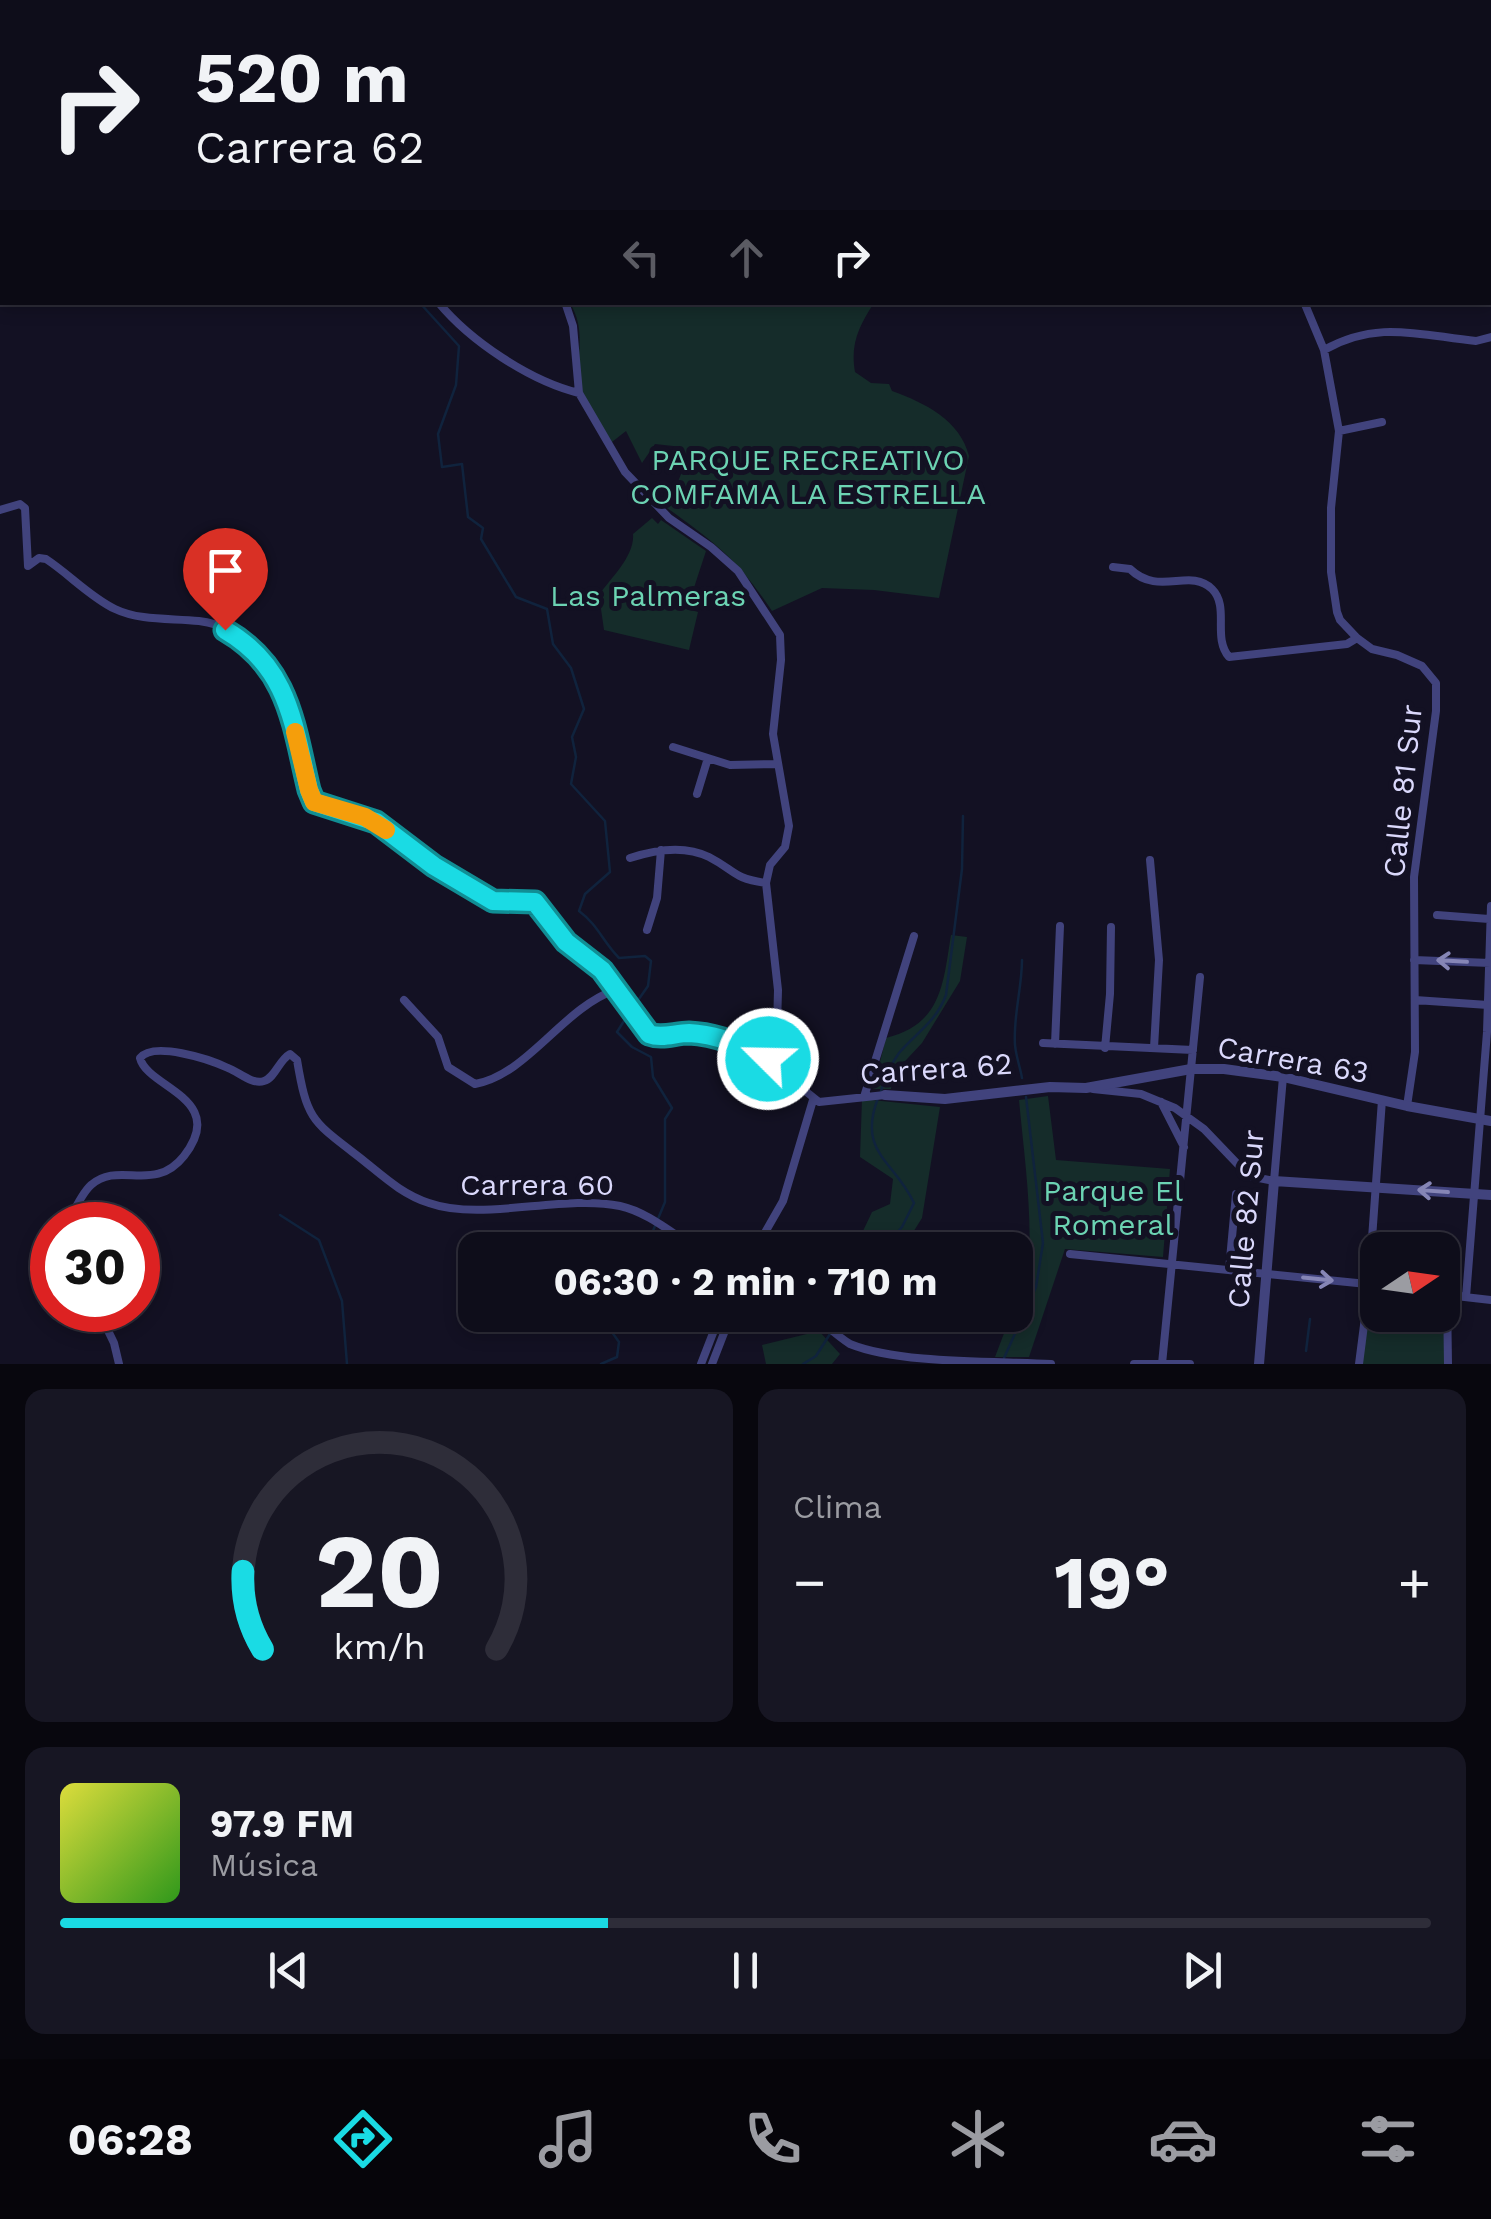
<!DOCTYPE html>
<html lang="es">
<head>
<meta charset="utf-8">
<style>
  body { margin:0; font-family:"Work Sans",sans-serif; background:#171623; color:#f1f3f6; height:100vh; display:flex; flex-direction:column; font-size:38px; white-space:nowrap }
  * { box-sizing:border-box; margin:0 }
  p { font-size:32px; color:#9b9ca2 }
  .icon { flex:none; width:55px; height:55px; fill:none; stroke:currentColor; stroke-width:2; stroke-linecap:round; stroke-linejoin:round }
  .map { position:relative; height:1364px; overflow:hidden }
  .side { display:flex; flex-direction:column; gap:25px; padding:25px; background:#08070e; flex:1 }
  .side>* { flex:none }
  .guide { position:absolute; left:0px; top:0px; width:1492px; height:305px; box-shadow:0 5px 15px #0003,0 0 0 2px #2e2d39; background:#0e0d1a; color:#f1f3f6; overflow:hidden }
  .needle { width:65px; rotate:77deg }
  .controls { position:absolute; left:1360px; top:1232px; display:grid; gap:20px }
  .controls a { display:grid; place-items:center; width:100px; height:100px; border-radius:20px; background:#0e0d1a; box-shadow:0 5px 15px #0003,0 0 0 2px #2e2d39; font-size:50px }
  .speed { position:absolute; left:30px; top:1202px; display:flex; gap:20px; font-size:50px; font-weight:700; text-align:center }
  .speed>* { display:grid; place-content:center; width:130px; height:130px; border-radius:50%; background:#0e0d1a; box-shadow:0 5px 15px #0003,0 0 0 2px #2e2d39; line-height:1 }
  .speed .limit { border:15px solid #d22; background:#fff; color:#111 }
  .pin { position:absolute; display:grid; place-items:center; width:85px; height:85px; color:#fff; margin:-102px -42px; border-radius:50% 50% 50% 0; rotate:-45deg; box-shadow:0 0 10px #0007 }
  .pin .icon { rotate:45deg }
  .me { position:absolute; width:110px; margin:-55px; rotate:293deg; stroke-linejoin:round; filter:drop-shadow(0 0 8px #0008) }
  .turn { display:flex; align-items:center; gap:35px; height:210px; padding:0 30px; font-size:45px }
  .turn .icon { width:130px; height:130px; stroke-width:2.5 }
  .turn b { display:block; font-size:70px; line-height:85px }
  .lanes { display:flex; align-items:center; height:95px; padding:0 30px; background:#0003; justify-content:center; gap:50px; direction:ltr }
  .lanes .off { opacity:.35 }
  .big { font-size:75px; font-weight:700; line-height:1.1 }
  .side .tile { flex:1; display:flex; flex-direction:column; justify-content:center; gap:15px; min-width:0; padding:0 35px; border-radius:20px; background:#171623 }
  .side .dial { align-items:center; gap:0 }
  .dial svg { height:260px; overflow:visible; fill:none; stroke:#2e2d39; stroke-width:7; stroke-linecap:round; text-anchor:middle }
  .dial text { fill:#f1f3f6; stroke:none }
  .song { display:flex; align-items:center; gap:30px }
  .cover { width:120px; height:120px; border-radius:15px; background:linear-gradient(135deg,hsl(60 70% 55%),hsl(110 70% 35%)) }
  .played { height:10px; border-radius:5px; background:linear-gradient(90deg,#1adbe4 40%,#2e2d39 40%) }
  .keys { display:flex; justify-content:space-around; direction:ltr }
  .heat { display:flex; justify-content:space-between; align-items:center; font-size:55px; direction:ltr }
  .side .tiles { flex:1; display:grid; gap:25px; grid-template-columns:1fr 1fr }
  .tile:last-child { grid-column:span 2 }
  .trip { position:absolute; left:458px; top:1232px; width:575px; height:100px; border-radius:20px; background:#0e0d1a; box-shadow:0 5px 15px #0003,0 0 0 2px #2e2d39; font-weight:700; line-height:100px; text-align:center }
  .menu { display:flex; height:160px; justify-content:space-around; align-items:center; background:#06050a; color:#9b9ca2 }
  .menu .icon { width:70px; height:70px }
  .menu .active { color:#1adbe4 }
  .menu b { font-size:45px; color:#f1f3f6 }
  .map>svg:first-child { display:block }
  .green { fill:#152c2a }
  .lines { fill:none; stroke-linecap:round; stroke-linejoin:round }
  .stream { stroke:#10233d; stroke-width:2.5 }
  .minor { stroke:#41437d; stroke-width:8 }
  .tertiary { stroke:#41437d; stroke-width:10 }
  .oneway { stroke:#8686b6 }
  .route-casing { stroke:#118e94; stroke-width:25 }
  .route { stroke:#1adbe4; stroke-width:18 }
  .slow { stroke:#f59e0b; stroke-width:18 }
  .labels { text-anchor:middle; stroke-width:10; stroke-linejoin:round; paint-order:stroke }
  .park-label { font-size:30px; fill:#6cd3b3; stroke:#131123 }
  .street-label { font-size:30px; fill:#dad8fb; stroke:#131123 }
</style>
</head>
<body>
<div class="map">
<svg width="1491" height="1364" viewBox="0 0 1491 1364">
  <rect width="100%" height="100%" fill="#131123"/>
  <!-- green -->
  <path class="green" d="M570,303h304c-15,23 -24,41 -19,69l16,11 18,1 3,7c33,12 68,29 77,65l-30,142 -65,-8 -52,-2 -50,23c-34,-51 -56,-68 -105,-103l17,-41 -2,-20 -27,-3 -13,19 -16,-32 -14,11c-10,-16 -27,-36 -32,-55 -7,-27 9,-52 -10,-84z
    M652,518l6,6 3,-4 45,31 -19,58 11,3 -9,38 -85,-20 -5,-35c12,-17 36,-39 34,-61z
    M951,935l16,2 -7,44 -38,62 -29,31 -2,15h-18l13,-51c56,-14 57,-54 65,-103z
    M1048,1096l8,64 114,9 -7,88 -98,-8 -36,108h-34l16,-42h4c0,-19 13,-34 14,-52 3,-55 -5,-109 -10,-163z
    M862,1099l78,8 -18,111 -20,32h-48l18,-38 18,-8 3,-25 -33,-22z
    M1367,1284l10,2 1,29h64l1,-21 4,1 1,69h-89z
    M819,1331l21,23 -8,10h-66l-4,-19z"/>
  <g class="lines">
    <!-- stream -->
    <path class="stream" d="M268,0v2
      M696,0v2
      M920,0v2
      M14,2v-2
      M0,65l2,-2
      M419,302l40,44 -3,39 -18,49 4,33 20,-3 6,53 15,11 -2,11 35,58 31,12 6,35 18,24 13,41 -12,28 4,20 -5,27 34,37 5,51 -25,22 -6,17c19,14 24,31 40,47l26,-2 6,5 -3,25 -14,20
      M629,1013l-12,19 15,15 19,10 2,20 19,31 -7,11v83l-20,48
      M1022,1078c-2,-11 -6,-22 -7,-33 -2,-29 7,-57 7,-85
      M881,1091c4,-13 10,-27 18,-38 18,-21 37,-31 47,-58l16,-126 1,-53
      M878,1098c-21,55 16,62 36,105l-12,24 -20,23
      M280,1215l39,25 23,61 5,63
      M1306,1351l4,-32
      M1004,1358l32,-71 7,-44 -17,-146
      M601,1364l16,-7 2,-15 -10,-14 4,-9 11,-4
      M803,1364l13,-8 26,-41"/>
    <!-- minor -->
    <path class="minor" d="M308,0v2
      M1235,0l1,2
      M386,2l1,-2
      M438,302c32,39 92,79 141,91
      M565,302l8,24 6,67 46,79 44,46 42,29 27,24 42,64 1,25 -8,74 16,92 -4,21 -15,18 -4,18 12,107 -2,76
      M1083,302h26
      M1304,302l20,48 15,81 -8,77v64l6,40 3,8 17,18 15,11 25,6 25,11 14,17v28l-22,166 1,175 -8,54
      M1324,350c53,-30 94,-15 152,-9l15,-4
      M1339,431l43,-9
      M0,510l20,-6 5,4 3,58 11,-8 7,1c23,15 44,38 69,50 25,12 56,9 84,12 81,10 95,105 110,170l6,11 62,20 57,44 59,35 42,2 31,39 35,28 48,64 8,3 29,-4 23,2 49,18 61,49 66,-7
      M1113,567l17,2c29,28 60,-2 82,20 18,18 0,48 17,68l118,-13 10,-6
      M673,747l57,18 48,-1
      M697,794l11,-36
      M630,858c24,-8 55,-13 79,-1 27,14 23,21 57,26
      M1150,860l9,100 -5,88
      M1437,915l52,4
      M647,930l10,-32 4,-48
      M1414,960l76,3
      M404,1000l34,37 10,30 27,17c52,-9 88,-76 140,-94
      M1415,1000l73,5
      M1043,1043l150,7
      M1055,1044l5,-118
      M1105,1048l5,-54 1,-67
      M1093,1089l48,5 34,14 29,21 45,47 25,5 9,-104
      M864,1097l50,-161
      M1161,1102l23,45
      M67,1225c6,-12 14,-31 24,-40 28,-25 63,9 93,-29 45,-58 -37,-68 -44,-98 13,-17 69,1 88,10 11,4 24,17 36,13 11,-3 15,-21 26,-27l7,6c10,60 15,61 62,97 23,18 42,37 70,46 53,19 134,-9 191,3 28,6 54,29 79,44
      M755,1250l28,-49 30,-101
      M1070,1254l297,30
      M1229,1270l7,-76
      M1466,1297l21,-265 4,-126
      M98,1310l16,33 5,21
      M813,1315c12,9 24,21 37,29 49,20 144,17 201,20
      M701,1364l19,-49
      M712,1364l19,-49
      M1134,1364h56
      M1162,1364l38,-387
      M1359,1364l9,-70 14,-194
      M1448,1364l-1,-69 44,5"/>
    <!-- tertiary -->
    <path class="tertiary" d="M885,1095l60,4 105,-12 36,1 105,-19h33l59,8 124,29 84,15
      M1259,1364l15,-183 217,14"/>
  </g>
  <!-- one-way arrows -->
  <defs><path id="oneway-shaft" d="M-6 0H5M1.5-3L5.5 0L1.5 3" fill="none" stroke-width="1.6" stroke-linecap="round" stroke-linejoin="round" transform="scale(2.5)"/></defs>
  <g class="oneway">
    <use href="#oneway-shaft" transform="translate(1452 961) rotate(-177)"/>
    <use href="#oneway-shaft" transform="translate(1433 1191) rotate(-176)"/>
    <use href="#oneway-shaft" transform="translate(1318 1279) rotate(6)"/>
  </g>
  <g class="lines">
    <defs>
      <path id="route" d="M225,630c64,37 68,93 84,160l5,12 62,20 58,44 59,35 42,1 31,40 36,28 47,64c13,5 26,-1 40,-1 26,1 56,13 79,26"/>
    </defs>
    <!-- route casing -->
    <use href="#route" class="route-casing"/>
    <!-- route -->
    <use href="#route" class="route"/>
    <!-- slow -->
    <path class="slow" d="M295,732l14,58 5,12 51,15 21,13"/>
  </g>
  <g class="labels">
    <!-- park labels -->
    <g class="park-label">
      <text x="808" y="470">PARQUE RECREATIVO<tspan x="808" dy="34">COMFAMA LA ESTRELLA</tspan></text>
      <text x="648" y="606">Las Palmeras</text>
      <text x="1113" y="1201">Parque El<tspan x="1113" dy="34">Romeral</tspan></text>
    </g>
    <!-- street labels -->
    <g class="street-label">
      <text transform="translate(1403 791) rotate(-84)" y="10">Calle 81 Sur</text>
      <text transform="translate(1293 1060) rotate(10)" y="10">Carrera 63</text>
      <text transform="translate(936 1069) rotate(-4)" y="10">Carrera 62</text>
      <text x="537" y="1195">Carrera 60</text>
      <text transform="translate(1246 1219) rotate(-85)" y="10">Calle 82 Sur</text>
    </g>
  </g>
</svg>
<div class="controls">
<a><svg class="needle" viewBox="-14 -14 28 28"><path d="M0-13l5 13h-10z" fill="#e53935"/><path d="M0 13l5-13h-10z" fill="#9b9ca2"/></svg></a>
</div>
<div class="speed"><div class="limit">30</div></div>
<div class="pin" style="left:225px;top:630px;background:#d93025"><svg class="icon" aria-label="arrive" viewBox="0 0 24 24"><path d="M6 21V4h12l-3 4 3 4H6"/></svg></div>
<svg class="me" style="left:768px;top:1059px" viewBox="-20 -20 40 40"><circle r="17" fill="#1adbe4" stroke="#fff" stroke-width="3"/><path d="M0-11L8 9 0 5-8 9z" fill="#fff"/></svg>
<div class="trip">06:30 · 2 min · 710 m</div>
<div class="guide">
<div class="turn"><svg class="icon" aria-label="right" viewBox="0 0 24 24"><path d="M7 20v-9h11M14 6l5 5-5 5"/></svg><div><b>520 m</b>Carrera 62</div></div>
<div class="lanes"><svg class="icon off" aria-label="left" viewBox="0 0 24 24"><path d="M17 20v-9H6M10 6l-5 5 5 5"/></svg><svg class="icon off" aria-label="ahead" viewBox="0 0 24 24"><path d="M12 20V5M6 11l6-6 6 6"/></svg><svg class="icon" aria-label="right" viewBox="0 0 24 24"><path d="M7 20v-9h11M14 6l5 5-5 5"/></svg></div>
</div>
</div>
<section class="side">
<div class="tiles">
<div class="tile dial"><svg viewBox="0 0 100 80">
<path d="M14 69A42 42 0 1 1 86 69"/>
<path d="M14 69A42 42 0 0 1 8 45" stroke="#1adbe4"/>
<text x="50" y="56" font-size="32" font-weight="700">20</text>
<text x="50" y="72" font-size="11">km/h</text>
</svg></div>
<div class="tile"><p>Clima</p>
<div class="heat"><a>−</a><b class="big">19°</b><a>+</a></div>
</div>
<div class="tile">
<div class="song"><i class="cover"></i><div><b>97.9 FM</b><p>Música</p></div></div>
<div class="played"></div>
<div class="keys"><svg class="icon" aria-label="previous" viewBox="0 0 24 24"><path d="M18 5L8 12l10 7zM5 5v14"/></svg><svg class="icon" aria-label="pause" viewBox="0 0 24 24"><path d="M8 5v14M16 5v14"/></svg><svg class="icon" aria-label="next" viewBox="0 0 24 24"><path d="M6 5l10 7-10 7zM19 5v14"/></svg></div>
</div>
</div>
</section>
<nav class="menu">
<b>06:28</b>
<svg class="icon active" aria-label="directions" viewBox="0 0 24 24"><path d="M12 3l9 9-9 9-9-9zM9 14v-3h6M13 9l2 2-2 2"/></svg>
<svg class="icon" aria-label="music" viewBox="0 0 24 24"><path d="M9 18V5l10-2v13"/><circle cx="6" cy="18" r="3"/><circle cx="16" cy="16" r="3"/></svg>
<svg class="icon" aria-label="phone" viewBox="0 0 24 24"><path d="M5 4h4l2 5-3 2q2 4 5 5l2-3 5 2v4C11 20 4 13 5 4z"/></svg>
<svg class="icon" aria-label="climate" viewBox="0 0 24 24"><path d="M12 3v18M4 7l16 10M4 17L20 7"/></svg>
<svg class="icon" aria-label="car" viewBox="0 0 24 24"><path d="M5 17H2v-5l4-1 3-4h7l3 4 3 1v5h-3M9 17h6M6 11h13"/><circle cx="7" cy="17" r="2"/><circle cx="17" cy="17" r="2"/></svg>
<svg class="icon" aria-label="filters" viewBox="0 0 24 24"><path d="M4 7h16M4 17h16"/><circle cx="9" cy="7" r="2"/><circle cx="15" cy="17" r="2"/></svg>
</nav>
</body>
</html>
